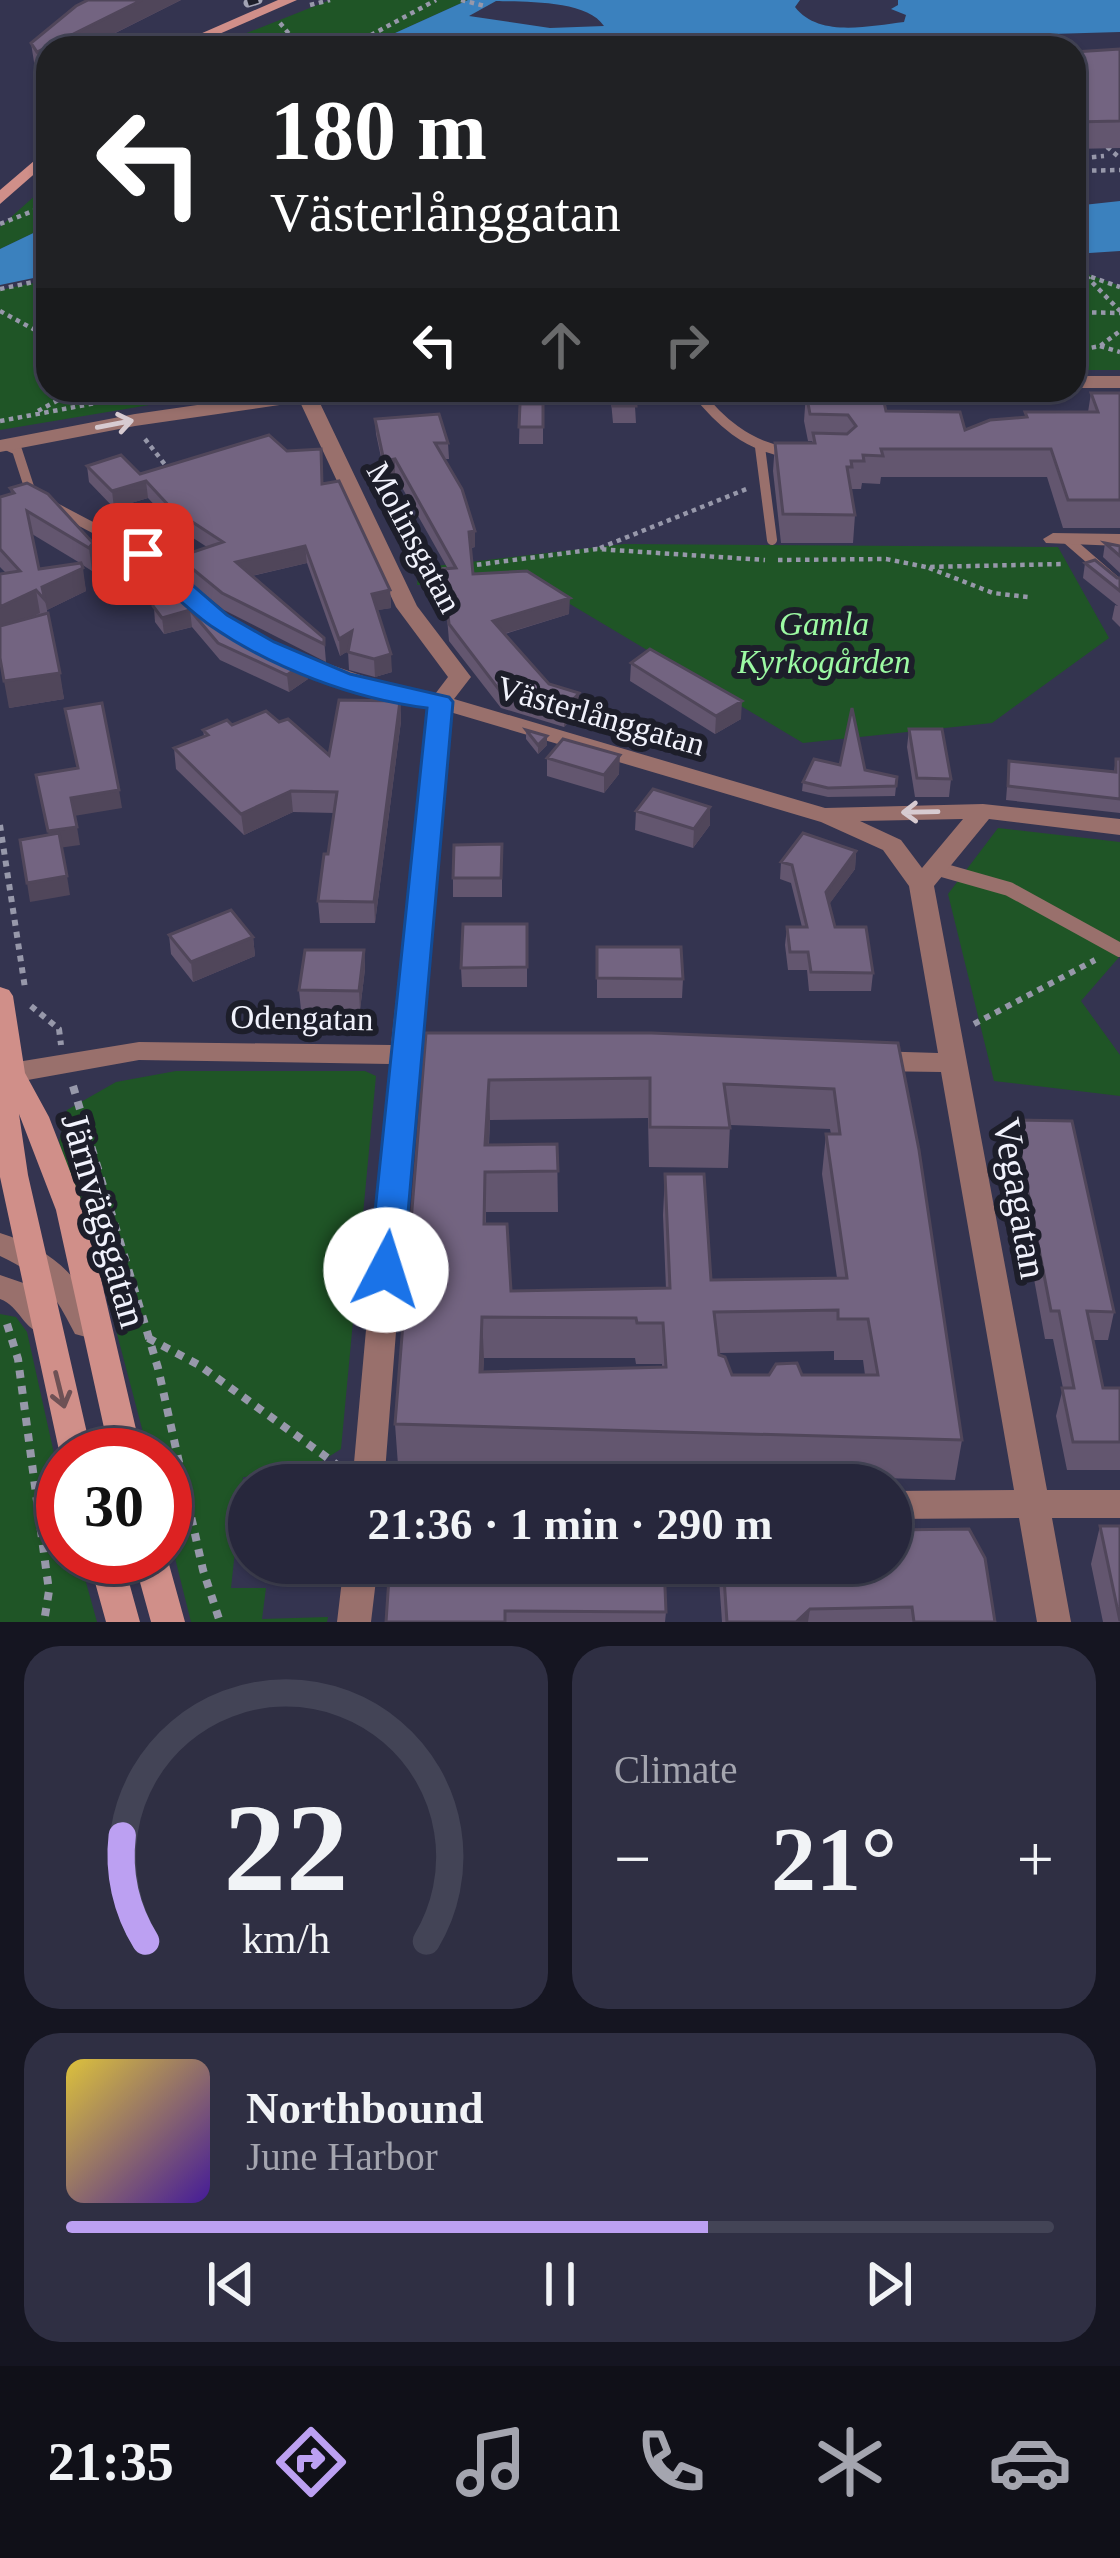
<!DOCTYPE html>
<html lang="en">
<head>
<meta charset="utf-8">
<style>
  body { margin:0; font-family:"Times New Roman",serif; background:#2f2f43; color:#f1f3f6; height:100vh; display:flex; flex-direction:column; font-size:45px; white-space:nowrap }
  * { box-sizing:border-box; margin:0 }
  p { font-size:39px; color:#a4a5af }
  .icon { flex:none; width:66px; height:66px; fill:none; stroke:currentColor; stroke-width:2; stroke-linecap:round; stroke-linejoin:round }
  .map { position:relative; height:1622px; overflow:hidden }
  .panel { display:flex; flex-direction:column; gap:24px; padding:24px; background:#151521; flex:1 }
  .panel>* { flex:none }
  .top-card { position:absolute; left:36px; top:36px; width:1050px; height:366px; border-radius:36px; box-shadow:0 3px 9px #0004,0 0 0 3px #434456; background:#202124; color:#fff; overflow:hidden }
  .speed { position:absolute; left:36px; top:1428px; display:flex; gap:24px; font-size:60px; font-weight:700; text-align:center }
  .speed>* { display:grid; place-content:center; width:156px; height:156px; border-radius:50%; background:#27273c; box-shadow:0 3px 9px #0004,0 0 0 3px #434456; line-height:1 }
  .speed .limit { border:18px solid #d22; background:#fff; color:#111 }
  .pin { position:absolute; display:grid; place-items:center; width:102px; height:102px; color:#fff; margin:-51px; border-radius:24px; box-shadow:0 6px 18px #0006 }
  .me { position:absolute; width:132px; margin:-66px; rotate:5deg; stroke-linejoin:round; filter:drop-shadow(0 0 9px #0008) }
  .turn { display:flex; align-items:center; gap:42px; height:252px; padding:0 36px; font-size:54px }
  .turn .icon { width:156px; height:156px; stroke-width:2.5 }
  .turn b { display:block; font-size:84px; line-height:102px }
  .lanes { display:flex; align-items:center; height:114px; padding:0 36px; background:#0003; justify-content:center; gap:60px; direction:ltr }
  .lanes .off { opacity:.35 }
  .big { font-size:90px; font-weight:700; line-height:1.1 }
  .panel .card { flex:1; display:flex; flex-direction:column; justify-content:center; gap:18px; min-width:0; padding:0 42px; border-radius:36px; background:#2f2f43 }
  .panel .dial { align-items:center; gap:0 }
  .dial svg { height:312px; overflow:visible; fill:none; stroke:#434456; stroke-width:7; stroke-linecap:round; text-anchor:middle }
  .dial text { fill:#f1f3f6; stroke:none }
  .song { display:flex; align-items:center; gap:36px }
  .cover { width:144px; height:144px; border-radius:18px; background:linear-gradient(135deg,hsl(50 70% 55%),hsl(260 70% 35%)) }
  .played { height:12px; border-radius:6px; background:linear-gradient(90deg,#bca0f2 65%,#434456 65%) }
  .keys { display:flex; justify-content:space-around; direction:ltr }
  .heat { display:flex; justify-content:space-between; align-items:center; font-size:66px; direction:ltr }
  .panel .tiles { flex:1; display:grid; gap:24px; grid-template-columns:1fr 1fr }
  .card:last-child { grid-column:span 2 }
  .trip { position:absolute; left:228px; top:1464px; width:684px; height:120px; border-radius:60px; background:#27273c; box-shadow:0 3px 9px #0004,0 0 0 3px #434456; font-weight:700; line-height:120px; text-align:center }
  .menu { display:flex; height:192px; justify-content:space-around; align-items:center; background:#101018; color:#a4a5af }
  .menu .icon { width:84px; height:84px }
  .menu .active { color:#bca0f2 }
  .menu b { font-size:54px; color:#f1f3f6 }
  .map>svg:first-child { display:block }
  .green { fill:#1f5526 }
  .water { fill:#3b81be; fill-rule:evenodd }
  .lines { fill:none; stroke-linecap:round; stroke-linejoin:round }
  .path-far2 { stroke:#9798aa; stroke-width:4.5; stroke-dasharray:4.5 4.5; stroke-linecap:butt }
  .path-far1 { stroke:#9798aa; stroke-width:6; stroke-dasharray:6 6; stroke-linecap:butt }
  .path { stroke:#9798aa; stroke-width:8; stroke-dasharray:8 8; stroke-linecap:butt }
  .service-far1 { stroke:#99706c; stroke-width:10 }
  .service { stroke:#99706c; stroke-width:14 }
  .minor { fill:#99706c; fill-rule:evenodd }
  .tertiary { fill:#99706c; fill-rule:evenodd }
  .secondary { fill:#d08f89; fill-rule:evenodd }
  .rail-casing { stroke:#a3a4b5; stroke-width:9 }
  .rail { stroke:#1d1e2a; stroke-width:6; stroke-dasharray:16; stroke-linecap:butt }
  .wall { fill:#63566f; fill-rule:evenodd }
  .shaded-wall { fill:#50465a }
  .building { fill:#736481; stroke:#50465a; stroke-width:3; fill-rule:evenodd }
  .oneway { stroke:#d7cbd1 }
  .oneway2 { stroke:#6e5155 }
  .route { fill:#1a73e8; stroke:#114b97; stroke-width:3 }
  .labels { text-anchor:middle; stroke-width:12; stroke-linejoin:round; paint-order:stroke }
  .street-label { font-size:33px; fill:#f1f2fc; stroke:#1d1e2a }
  .park-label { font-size:33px; font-style:italic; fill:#9cfaa3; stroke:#1d1e2a }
  .near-street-label { font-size:39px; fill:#f1f2fc; stroke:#1d1e2a }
</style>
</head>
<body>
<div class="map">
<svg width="1120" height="1622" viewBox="0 0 1120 1622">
  <rect width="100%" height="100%" fill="#343450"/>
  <!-- green -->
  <path class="green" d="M330,0h138l-106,48h-153z
    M48,184v42l-48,23v-22z
    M1074,269l46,17v84h-46z
    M48,280v110h191l-239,40v-140z
    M624,544l434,3 51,91 -117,85 -189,20 -275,-164 -111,6 2,-17z
    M998,828l122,14v114l-39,45 39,54v41l-126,-15 -46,-187z
    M176,1071h189l11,5 -35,373 -41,26 -57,2 -12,111h35l-4,31 66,-2 -1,5h-136l-26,-104v-63h-16l-47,-178 -43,-136 8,-31 49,-28z
    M0,1314l16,3 11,15 36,162v63h16l18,65h-97z"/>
  <!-- water -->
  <path class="water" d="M468,0h332l-5,7c24,31 74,19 109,15l2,-7 -15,-6 7,-4v-5h222v32l-141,4 -114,12h-503zM496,1c30,1 91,-1 108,25l-54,2 -81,-12z
    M1120,201v50l-46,3v-48z
    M48,226v49l-48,10v-36z"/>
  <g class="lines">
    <!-- path-far2 -->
    <path class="path-far2" d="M461,0l24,6
      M310,5l20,-5
      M280,23l21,25
      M347,48l89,-48
      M1107,147l13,11
      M1074,159l30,-3
      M1074,171l46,-1
      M0,224l48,-19
      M1074,271l46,16
      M1086,276l34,35
      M0,289l48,-10
      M0,311l48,26
      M1074,312l46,1
      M1100,346l20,6
      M1074,351l26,-5 20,-15
      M629,393h47
      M725,394h89
      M875,394l191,1
      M365,399l94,-7 157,1
      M38,411l39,-21
      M0,421l165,-31
      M145,439l25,32
      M107,510l51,-5
      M600,548l149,-60
      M778,560l108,-1 40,8 138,-3
      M468,566l129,-17 168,11
      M929,568l64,25 35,4
      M415,574l34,-5"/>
    <!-- path-far1 -->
    <path class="path-far1" d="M0,825l25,163
      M31,1006l28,23 2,16
      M974,1024l121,-64"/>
    <!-- path -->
    <path class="path" d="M73,1086l85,282 45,202 17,52
      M7,1324l11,35 31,232 -5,31
      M148,1338l51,27 141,102"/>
    <!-- service-far1 -->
    <path class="service-far1" d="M695,390c24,31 52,56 92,62
      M6,445l11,5 15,46
      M760,447l12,93
      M52,506l91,48 49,45
      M1067,539l53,46"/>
    <!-- service -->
    <path class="service" d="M293,659l110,38 37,5
      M935,868l74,21 111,61"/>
    <!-- minor -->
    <path class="minor" d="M1074,376h46v12h-46z
      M300,390h52l-2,4 -32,5 99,207 54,71 -17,22 371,109 158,-4 137,15v16l-131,-16 -55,67 113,604h73v28h-68l19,104h-34l-18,-104 -128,1v-28l123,-1 -73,-418 -69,-1 -10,-3 -4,-7 4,-7 10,-3 66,2 -29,-167 -26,-36 -62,-28 -371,-110 -32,333 45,3 4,7 -4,7 -46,2 -33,421h-32l38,-421 -251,-4 -128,23 -10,-3 -1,-12 11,-5 128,-21 252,3 38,-343 19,-25 -52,-70 -96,-205 -165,24 -135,26v-12l135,-26zM963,819l-41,49 -21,-28 -41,-19z
      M1053,533l67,1v12l-74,-3 -3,-4z
      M344,1563h34l-7,59h-34z"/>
    <!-- tertiary -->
    <path class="tertiary" d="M0,1233c51,16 81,43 101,92l-4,9 -11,3 -11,-3c-21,-41 -32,-58 -75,-78z
      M0,1275l35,12 22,35 -4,9c-28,9 -30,-24 -53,-32z"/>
    <!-- secondary -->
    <path class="secondary" d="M278,0h19l-110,48h-19z
      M48,149v13l-48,42v-14z
      M0,987l9,3 4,6 12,77 24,44 36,93 57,245h-32l-54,-245 -37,-96 9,61 64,280h-29v6l-3,-6 -60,-278z
      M165,1553l2,4 18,65h-34l-18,-65h32z
      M88,1557h34l18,65h-34z"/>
    <defs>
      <path id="rail" d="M248,3l10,-3"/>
    </defs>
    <!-- rail casing -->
    <use href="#rail" class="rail-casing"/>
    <!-- rail -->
    <use href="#rail" class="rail"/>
  </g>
  <!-- wall -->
  <path class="wall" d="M88,0h93l-141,71 -6,-9 -3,-19z
    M1120,49v99l-46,1v-97z
    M610,390h24l2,33h-23z
    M806,393l159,37 60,-13v-5h63l3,-19h29v135h-57l-16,-51h-166l-1,7 -18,-1 -1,6h-10l4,26 -2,28h-72l-8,-72 2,-28h37v-2h-4l-4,-20z
    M520,404h23v40h-24z
    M375,419l73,24 1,16h-5l31,72v16l-4,1 2,26 96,40 -64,20 44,50 30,26 -15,17 -63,-19 -52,-67 -6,-72h5l-53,-94 -10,1 -9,-42z
    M87,466l53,8 183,10 67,106 1,18 -14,2 15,62 -17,5 -26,-7 -1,-19 -8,5 -33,-93 -55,13 72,62 2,24 -102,-52 -44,-36 -2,-17 29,-10 -34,-22 -25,-27 -34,10 -25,-26z
    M10,488l83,55 4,23 -5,5 -11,-7 5,27 -39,19 17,89 -55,9 -3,-135 -6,-6v-70l11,-4zM32,534l48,29 -41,6z
    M1105,543l15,3v27l-17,-16z
    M1085,563l35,15v49l-8,-8 3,-14 3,1 -35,-28z
    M153,594l86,36 67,32 2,17 -19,13 -69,-32 -28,-33 -28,7 -9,-12z
    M631,663l110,56 -26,15 -85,-53z
    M400,701l1,20 -26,202h-55l-2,-22 10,-47 6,-41 -41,-1 -49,23 -68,-66 -2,-21 30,-12 -1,-6 29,-5 47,-3 50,33z
    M909,729l42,50 -2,18h-34l-8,-50z
    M526,730l21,6v9l-9,9 -12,-15z
    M547,758l72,16 -15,19 -57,-17z
    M1116,759h4v54l-114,-13 3,-39 105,11z
    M865,770l32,7 -2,19 -67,1 -26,-6 1,-9z
    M710,807v18l-17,23 -58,-18 1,-19z
    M502,844v53h-49v-19z
    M856,851l-1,18 -26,35 6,23 38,46 -2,18h-62l-2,-21h-19l-3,-25 2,-18h15l-11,-44 -11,-4 1,-17z
    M527,924v63h-65l-1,-19z
    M169,935l84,2 2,19 -62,26 -22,-28z
    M597,947l86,32 -1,19h-85z
    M364,950l1,19 -5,41h-59l-2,-20z
    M426,1033l472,10 64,397 -7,40 -557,-15 -3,-41zM648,1118l1,49 79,1 2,-43 100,4 1,5h-5l-4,40 15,104 -126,2 -46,-106 -2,41 3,74 -155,2 -25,-67v-12h72l-1,-68 -68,1 1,-25zM834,1351v9h29l2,15h-133l-13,-22zM484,1358h151l1,6h26v4l-179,4z
    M1014,1120l100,192 -6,28h-15l10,48h17v82h-53l-11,-54 7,-28 -10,-49h-8l-35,-191z
    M1100,1526l20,96h-17l-12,-58z
    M390,1563l276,49 -1,10h-279z
    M721,1563h170l104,59h-273l-3,-43z"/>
  <!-- shaded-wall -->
  <path class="shaded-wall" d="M142,0h39l-96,48h-37v19l-8,4 -3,-19z
    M395,459v16l-10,1 -1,-15z
    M146,481l2,17 -34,10 -2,-17z
    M475,531v16l-5,1 -1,-16z
    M93,543l4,23 -5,5 -3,-23z
    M305,546l2,17 -69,16 -2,-17z
    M83,568l3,23 -39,19 -5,-23z
    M36,590l4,23 -40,19v-25z
    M390,590l1,18 -18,3 -1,-17z
    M570,598l-1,16 -76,23v-16z
    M190,610l2,17 -28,7 -2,-16z
    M352,631l1,17 -13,8 -1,-17z
    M391,654l1,18 -17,5 -1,-18z
    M306,662l2,17 -19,13 -2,-17z
    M60,673l4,26 -55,9 -5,-27z
    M579,693v17l-15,17v-17z
    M400,701l1,20 -26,202 -1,-21z
    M742,701l-1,18 -26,15 1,-18z
    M547,736v9l-9,9v-9z
    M620,755l-1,19 -15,19v-18z
    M119,790l3,18 -48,8 -3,-18z
    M291,791l2,21 -49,23 -3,-21z
    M710,807v18l-17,23 1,-19z
    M77,827l3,18 -29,4 -3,-18z
    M856,851l-1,18 -30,41 1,-18z
    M67,876l3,19 -40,7 -3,-19z
    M253,937l2,19 -62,26 -2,-20z
    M364,950l1,19 -5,41 -1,-19z
    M489,1080l1,40 -3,52 -2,-27z
    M482,1317l2,41 -2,55 -2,-41z
    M810,1609l-2,13h-12z"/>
  <!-- building -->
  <path class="building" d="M88,0h54l-105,52 -6,-9 45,-37z
    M1120,49v72l-46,1v-70z
    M611,390h23l2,16h-23z
    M806,393h76l4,18 74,1 5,18 25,-10 37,-3 -2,-5h73l-7,-19h29v107h-52l-17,-51h-170l2,7 -20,-1 1,6h-13l1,6h-5l8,48 -72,-1 -8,-71h40l-2,-10 34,1 9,-8 -8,-11 -38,-1z
    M520,404h23v23h-24z
    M439,414l9,29h-13l27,46 13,42 -6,1 4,42 54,-3 43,27 -77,23 56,63 30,9 -15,17 -64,-19 -51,-67 -6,-55 13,-1 -61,-109 -11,2 -9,-42z
    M269,435l18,16 34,-2 1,35 17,-3 51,109 -18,4 19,60 -17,5 -26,-7 4,-21 -13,8 -34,-93 -69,16 88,76v6l-102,-51 -44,-36 45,-15 -52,-34 -25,-27 -34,10 -25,-25 34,-11 19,19z
    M27,483l21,11 45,49 -4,5 -62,-37 12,58 42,-6 2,5 -41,19 3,13 -9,-10 -36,17v-33l20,-3 -20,-22v-52l14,-4 -4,-5z
    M1105,543l15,3v10z
    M1095,560l22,18h3v13l-35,-28z
    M182,586l57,44 67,32 -19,13 -69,-32 -28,-33 -28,8 -9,-12v-12z
    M48,613l12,60 -56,8 -4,-23v-32z
    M650,649l92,52 -26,15 -85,-53z
    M339,700l61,1 -26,201 -56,-1 6,-47h4l9,-62 -46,-1 -50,23 -67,-66 34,-13 -5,-5 24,-10 5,5 34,-14 13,11 9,-3 41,36z
    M102,703l17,87 -48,8 6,29 -29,4 -12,-56 42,-7 -13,-59z
    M852,708l13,62 32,7 -1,9 -68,2 -25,-6 11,-23 26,6z
    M909,729h33l9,50 -34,-1z
    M526,730l21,6 -9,9z
    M563,739l57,16 -16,20 -57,-17z
    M1116,759h4v40l-112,-13 1,-25 107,11z
    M653,789l57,18 -16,22 -58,-18z
    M59,833l8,43 -40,7 -7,-43z
    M803,833l53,18 -30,41 9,35h31l7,46 -62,-1 -3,-20h-18l-3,-25h20l-15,-62 -11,-3z
    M502,844l-1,34h-48l1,-33z
    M231,910l22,27 -62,25 -22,-27z
    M463,924h64v43l-66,1z
    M597,947h84l2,32 -86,-1z
    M305,950h59l-5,41 -60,-1z
    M426,1033h226l246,10 21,107 43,290 -567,-16zM650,1078v49l80,1 -6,-44 110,5 6,45h-14l21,144 -136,2 -7,-106h-39l5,114 -159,3 -4,-67h-23l1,-52 73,-1 -1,-27 -72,1 4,-65zM838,1310v9h30l10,56h-76l-5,-12 -21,1 -7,11h-37l-7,-18 -6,-2 -5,-43zM482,1317l154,1 1,5h26l3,44 -186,5z
    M1014,1120l58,1 42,191 -27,-1 16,77h17v54h-47l-11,-54h12l-15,-77h-8z
    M1100,1526h20v95z
    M969,1529l16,29 10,64h-81l-2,-15 -102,2 -14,13h-69l-4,-59h168v-33z
    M390,1563h274l2,49 -161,-1v11h-119z"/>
  <!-- one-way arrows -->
  <defs><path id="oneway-shaft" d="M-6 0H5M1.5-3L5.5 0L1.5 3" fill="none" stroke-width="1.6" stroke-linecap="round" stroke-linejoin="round" transform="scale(3)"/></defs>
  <g class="oneway">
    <use href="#oneway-shaft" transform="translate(115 424) rotate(-11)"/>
    <use href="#oneway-shaft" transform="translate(920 812) rotate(179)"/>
  </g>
  <use class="oneway2" href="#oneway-shaft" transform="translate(60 1390) rotate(76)"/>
  <!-- route -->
  <path class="route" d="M143,547l8,2 76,66 47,27 76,32 99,23 4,5 -50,568 -5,9 -12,4 -12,-4 -5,-9 58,-562c-73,-9 -155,-40 -216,-82 -27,-19 -51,-45 -77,-67l-3,-5z"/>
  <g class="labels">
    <!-- street labels -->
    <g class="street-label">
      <text transform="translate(415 537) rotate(62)" y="12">Molinsgatan</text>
      <text transform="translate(601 715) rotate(16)" y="12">Västerlånggatan</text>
      <text transform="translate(302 1017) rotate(1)" y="12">Odengatan</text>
    </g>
    <!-- park labels -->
    <g class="park-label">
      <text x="824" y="635">Gamla<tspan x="824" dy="38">Kyrkogården</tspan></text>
    </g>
    <!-- near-street labels -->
    <g class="near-street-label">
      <text transform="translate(1021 1198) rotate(80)" y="14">Vegagatan</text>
      <text transform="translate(105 1220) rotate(74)" y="14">Järnvägsgatan</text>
    </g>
  </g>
</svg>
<div class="speed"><div class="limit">30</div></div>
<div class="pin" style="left:143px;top:554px;background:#d93025"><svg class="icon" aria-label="arrive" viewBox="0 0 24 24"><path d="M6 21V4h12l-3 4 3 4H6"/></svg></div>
<svg class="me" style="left:386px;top:1270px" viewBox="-20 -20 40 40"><circle r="19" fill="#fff"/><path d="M0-13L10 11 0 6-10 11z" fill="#1a73e8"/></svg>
<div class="trip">21:36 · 1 min · 290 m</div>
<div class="top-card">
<div class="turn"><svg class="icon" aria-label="left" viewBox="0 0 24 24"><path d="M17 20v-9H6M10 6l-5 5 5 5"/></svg><div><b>180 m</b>Västerlånggatan</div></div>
<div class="lanes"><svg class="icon" aria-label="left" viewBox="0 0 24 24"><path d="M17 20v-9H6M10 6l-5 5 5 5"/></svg><svg class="icon off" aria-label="ahead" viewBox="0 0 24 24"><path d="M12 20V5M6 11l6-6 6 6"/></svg><svg class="icon off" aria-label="right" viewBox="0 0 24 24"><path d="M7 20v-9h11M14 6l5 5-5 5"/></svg></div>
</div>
</div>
<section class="panel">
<div class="tiles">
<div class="card dial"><svg viewBox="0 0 100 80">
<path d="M14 69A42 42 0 1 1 86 69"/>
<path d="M14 69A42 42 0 0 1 8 42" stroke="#bca0f2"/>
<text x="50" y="56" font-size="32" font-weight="700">22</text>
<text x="50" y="72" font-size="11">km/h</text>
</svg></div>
<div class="card"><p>Climate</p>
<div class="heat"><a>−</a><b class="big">21°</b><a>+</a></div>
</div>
<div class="card">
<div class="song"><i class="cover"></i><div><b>Northbound</b><p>June Harbor</p></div></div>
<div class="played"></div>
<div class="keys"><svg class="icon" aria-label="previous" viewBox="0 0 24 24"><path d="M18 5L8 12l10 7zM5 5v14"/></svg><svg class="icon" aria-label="pause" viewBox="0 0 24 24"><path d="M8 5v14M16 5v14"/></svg><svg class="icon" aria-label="next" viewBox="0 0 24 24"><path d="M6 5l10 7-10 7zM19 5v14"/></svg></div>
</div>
</div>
</section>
<nav class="menu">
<b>21:35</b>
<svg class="icon active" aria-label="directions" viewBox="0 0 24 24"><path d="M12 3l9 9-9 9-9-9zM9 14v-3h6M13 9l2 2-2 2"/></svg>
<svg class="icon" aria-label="music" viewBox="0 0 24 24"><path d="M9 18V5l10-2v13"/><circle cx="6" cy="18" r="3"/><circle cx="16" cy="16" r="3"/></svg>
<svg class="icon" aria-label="phone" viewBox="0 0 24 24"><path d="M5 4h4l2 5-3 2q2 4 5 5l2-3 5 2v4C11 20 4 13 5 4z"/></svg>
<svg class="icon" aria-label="climate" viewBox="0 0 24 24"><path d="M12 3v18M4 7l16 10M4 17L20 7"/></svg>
<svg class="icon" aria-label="car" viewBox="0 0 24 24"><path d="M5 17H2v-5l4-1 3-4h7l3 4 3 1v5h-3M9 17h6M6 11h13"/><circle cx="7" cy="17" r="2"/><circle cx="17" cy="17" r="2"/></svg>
</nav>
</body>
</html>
